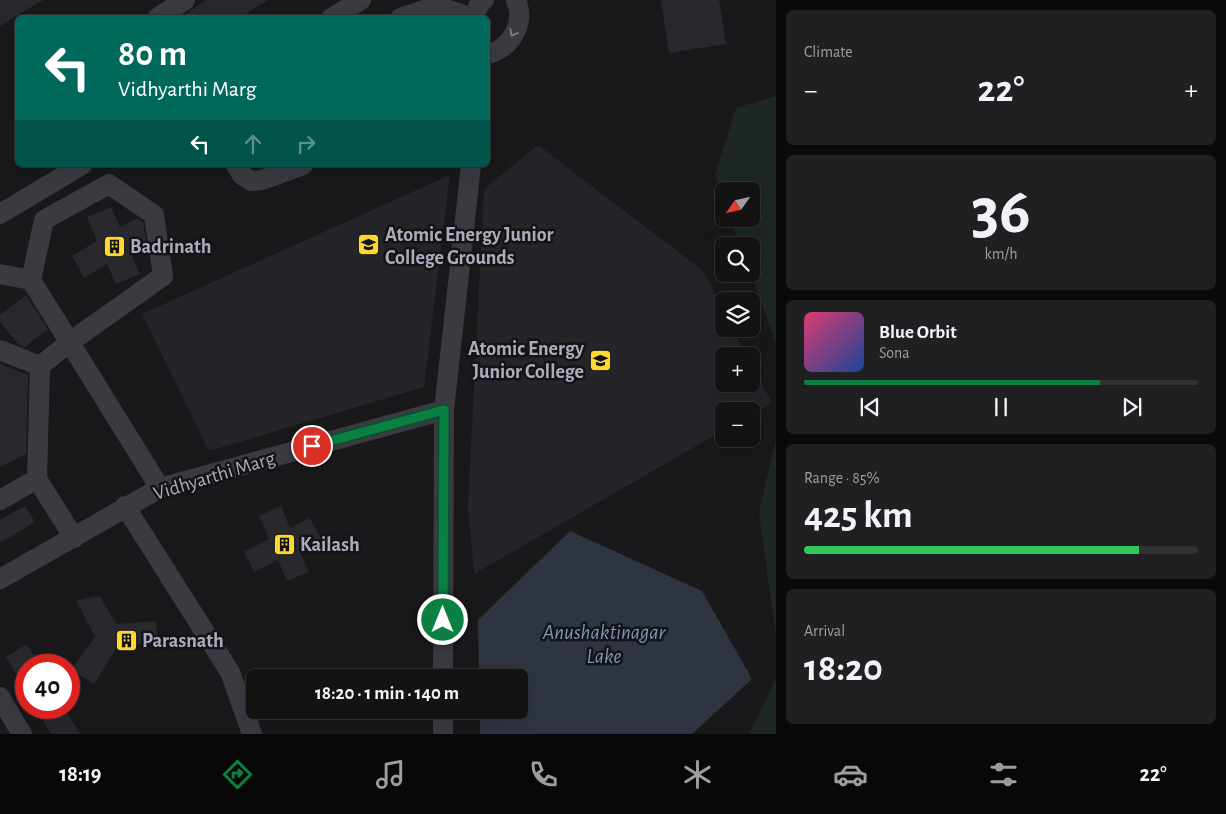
<!DOCTYPE html>
<html lang="en">
<head>
<meta charset="utf-8">
<style>
  body { margin:0; font-family:"Alegreya Sans",sans-serif; background:#202022; color:#f1f3f6; height:100vh; display:flex; flex-direction:column; font-size:19px; white-space:nowrap }
  * { box-sizing:border-box; margin:0 }
  p { font-size:16px; color:#9d9ea0 }
  .icon { flex:none; width:28px; height:28px; fill:none; stroke:currentColor; stroke-width:2; stroke-linecap:round; stroke-linejoin:round }
  .map { position:relative; flex:1; overflow:hidden }
  .side { display:flex; flex-direction:column; gap:10px; padding:10px; background:#0a0a0b; width:450px }
  .side>* { flex:none }
  .banner { position:absolute; left:15px; top:15px; width:475px; height:152px; border-radius:8px; box-shadow:0 5px 20px #0002,0 0 0 1px #323234; background:#00695c; color:#fff; overflow:hidden }
  .needle { width:32px; rotate:236deg }
  .fabs { position:absolute; left:715px; top:182px; display:grid; gap:10px }
  .fabs a { display:grid; place-items:center; width:45px; height:45px; border-radius:8px; background:#131314; box-shadow:0 5px 20px #0002,0 0 0 1px #323234; font-size:25px }
  .speed { position:absolute; left:15px; top:654px; display:flex; gap:10px; font-size:25px; font-weight:700; text-align:center }
  .speed>* { display:grid; place-content:center; width:65px; height:65px; border-radius:50%; background:#131314; box-shadow:0 5px 20px #0002,0 0 0 1px #323234; line-height:1 }
  .speed .limit { border:8px solid #d22; background:#fff; color:#111 }
  .pin { position:absolute; display:grid; place-items:center; width:42px; height:42px; color:#fff; margin:-21px; border:2px solid #fff; border-radius:50%; box-shadow:0 1px 5px #0007 }
  .me { position:absolute; width:55px; margin:-28px; rotate:0deg; stroke-linejoin:round; filter:drop-shadow(0 0 4px #0008) }
  .turn { display:flex; align-items:center; gap:18px; height:105px; padding:0 20px; font-size:22px }
  .turn .icon { width:65px; height:65px; stroke-width:2.5 }
  .turn b { display:block; font-size:35px; line-height:42px }
  .lanes { display:flex; align-items:center; height:48px; padding:0 20px; background:#0003; justify-content:center; gap:25px; direction:ltr }
  .lanes .off { opacity:.35 }
  .big { font-size:38px; font-weight:600; line-height:1.1 }
  .side .tile { flex:1; display:flex; flex-direction:column; justify-content:center; gap:8px; min-width:0; padding:0 18px; border-radius:8px; background:#202022 }
  .side .dial { align-items:center; gap:0 }
  .dial b { font-size:65px; line-height:1 }
  .song { display:flex; align-items:center; gap:15px }
  .cover { width:60px; height:60px; border-radius:8px; background:linear-gradient(135deg,hsl(340 70% 55%),hsl(220 70% 35%)) }
  .played { height:5px; border-radius:2px; background:linear-gradient(90deg,#0b8043 75%,#323234 75%) }
  .keys { display:flex; justify-content:space-around; direction:ltr }
  .heat { display:flex; justify-content:space-between; align-items:center; font-size:28px; direction:ltr }
  .charge { height:8px; border-radius:4px; background:linear-gradient(90deg,#34c759 85%,#323234 0) }
  .trip { position:absolute; left:246px; top:669px; width:282px; height:50px; border-radius:8px; background:#131314; box-shadow:0 5px 20px #0002,0 0 0 1px #323234; font-weight:600; line-height:50px; text-align:center }
  .tab-bar { display:flex; height:80px; justify-content:space-around; align-items:center; background:#080808; color:#9d9ea0 }
  .tab-bar .icon { width:35px; height:35px }
  .tab-bar .selected { color:#0b8043 }
  .tab-bar b { font-size:22px; color:#f1f3f6 }
  main { display:flex; flex:1; min-height:0 }
  .map>svg:first-child { display:block }
  .built { fill:#252529 }
  .green { fill:#1e2721 }
  .water { fill:#2e3541 }
  .building { fill:#29292d }
  .lines { fill:none; stroke-linecap:round; stroke-linejoin:round }
  .minor { stroke:#3a3a41; stroke-width:20 }
  .oneway { stroke:#787985 }
  .route-casing { stroke:#07532c; stroke-width:12 }
  .route { stroke:#0b8043; stroke-width:9 }
  .labels { text-anchor:middle; stroke-width:5; stroke-linejoin:round; paint-order:stroke }
  .poi-label { font-size:20px; font-weight:bold; fill:#abadbc; stroke:#141417; text-anchor:start }
  .street-label { font-size:20px; fill:#abadbc; stroke:#141417 }
  .water-label { font-size:21px; font-style:italic; fill:#8095b8; stroke:#141417 }
</style>
</head>
<body>
<main>
<div class="map">
<svg width="776" height="734" viewBox="0 0 776 734">
  <rect width="100%" height="100%" fill="#19191b"/>
  <!-- built -->
  <path class="built" d="M538,145l165,126 21,39v19h9l14,27h-23v28h27v-20l21,39 -21,12v-4h-27v19l-250,144 -6,-67 16,-318z
    M450,175l-26,212 -215,64 -67,-137z"/>
  <!-- green -->
  <path class="green" d="M776,96v248l-25,-70v-28h-10l-11,-27h21v-28h-27v9l-9,-25 21,-67z
    M776,439v198l-17,-125z
    M776,678v56h-27z"/>
  <!-- water -->
  <path class="water" d="M570,531l132,60 50,88 -60,55h-212v-24h40v-32l-41,-1 -1,-57z"/>
  <!-- building -->
  <path class="building" d="M0,0h43l-43,26z
    M206,0h62l-29,18h-59z
    M661,0h58l7,44 -57,9z
    M111,207l9,20 17,-9 6,4 3,20 -16,9 10,23 -24,10 -9,-20 -23,14 -12,-22 25,-15 -10,-24z
    M26,295l22,34 -23,18 -7,-3 -18,-22v-7z
    M0,364l28,11 -2,79 -26,13z
    M25,506l10,16 -35,21v-23z
    M281,506l9,22 20,-10 11,20 -22,11 10,23 -22,9 -9,-21 -24,12 -10,-20 25,-13 -10,-23z
    M100,596l16,28 40,-3 2,21 -41,5 -23,37 -23,-14 24,-33 -19,-37z
    M27,644l12,21h-13v26l-20,-34z
    M36,708h28l16,26h-29z"/>
  <g class="lines">
    <!-- minor -->
    <path class="minor" d="M157,18l28,-18
      M331,18l30,-18
      M400,18l36,-12 37,12
      M474,18l5,-14 5,-4
      M488,54c23,-5 38,-32 28,-54
      M236,165l6,10 9,6 11,-1 41,-15
      M0,214l82,-49
      M0,274l31,6 129,208
      M0,350l40,16 30,-24 93,-66 -9,-61 -45,-31 -65,36 -13,60
      M40,366l-3,113 37,59
      M0,500l37,-21
      M125,506l105,166 22,62
      M0,579l160,-91 284,-78
      M443,678l1,-268 27,-245
      M0,697l22,37
      M443,734v-24"/>
  </g>
  <!-- one-way arrows -->
  <defs><path id="oneway-chevron" d="M-2-3.5L2.5 0L-2 3.5" fill="none" stroke-width="1.6" stroke-linecap="round" stroke-linejoin="round" transform="scale(1.25)"/></defs>
  <use class="oneway" href="#oneway-chevron" transform="translate(513 33) rotate(118)"/>
  <g class="lines">
    <defs>
      <path id="route" d="M312,446l132,-36 -1,210"/>
    </defs>
    <!-- route casing -->
    <use href="#route" class="route-casing"/>
    <!-- route -->
    <use href="#route" class="route"/>
  </g>
  <!-- icons -->
  <defs>
    <symbol id="university-square" viewBox="-11 -11 22 22"><rect x="-9" y="-9" width="18" height="18" rx="4" fill="#fdd830" stroke="#141417"/><path d="M0-5L7-2L0 1L-7-2ZM-4 1L0 2.5L4 1V4Q0 6-4 4Z" fill="#111"/></symbol>
    <symbol id="building-square" viewBox="-11 -11 22 22"><rect x="-9" y="-9" width="18" height="18" rx="4" fill="#fdd830" stroke="#141417"/><path d="M-4-6H4V6H1V3H-1V6H-4ZM-2.5-4.3h1.7v1.8h-1.7ZM.8-4.3h1.7v1.8H.8ZM-2.5-1h1.7V.8h-1.7ZM.8-1h1.7V.8H.8Z" fill="#111"/></symbol>
  </defs>
  <g fill-rule="evenodd">
    <use href="#university-square" x="356" y="232" width="25" height="25"/>
    <use href="#building-square" x="102" y="234" width="25" height="25"/>
    <use href="#university-square" x="588" y="348" width="25" height="25"/>
    <use href="#building-square" x="272" y="532" width="25" height="25"/>
    <use href="#building-square" x="114" y="628" width="25" height="25"/>
  </g>
  <g class="labels">
    <!-- poi labels -->
    <g class="poi-label">
      <text x="385" y="241">Atomic Energy Junior<tspan x="385" dy="23">College Grounds</tspan></text>
      <text x="130" y="253">Badrinath</text>
      <text x="584" y="355" text-anchor="end">Atomic Energy<tspan x="584" dy="23">Junior College</tspan></text>
      <text x="300" y="551">Kailash</text>
      <text x="142" y="647">Parasnath</text>
    </g>
    <!-- street labels -->
    <g class="street-label">
      <text transform="translate(214 475) rotate(-17)" y="7">Vidhyarthi Marg</text>
    </g>
    <!-- water labels -->
    <g class="water-label">
      <text x="604" y="639">Anushaktinagar<tspan x="604" dy="24">Lake</tspan></text>
    </g>
  </g>
</svg>
<div class="fabs">
<a><svg class="needle" viewBox="-14 -14 28 28"><path d="M0-13l5 13h-10z" fill="#e53935"/><path d="M0 13l5-13h-10z" fill="#9d9ea0"/></svg></a>
<a><svg class="icon" aria-label="search" viewBox="0 0 24 24"><circle cx="10" cy="10" r="6"/><path d="M15 15l6 6"/></svg></a>
<a><svg class="icon" aria-label="layers" viewBox="0 0 24 24"><path d="M12 4l9 5-9 5-9-5zM3 14l9 5 9-5"/></svg></a>
<a>+</a>
<a>−</a>
</div>
<div class="speed"><div class="limit">40</div></div>
<div class="pin" style="left:312px;top:446px;background:#d93025"><svg class="icon" aria-label="arrive" viewBox="0 0 24 24"><path d="M6 21V4h12l-3 4 3 4H6"/></svg></div>
<svg class="me" style="left:443px;top:620px" viewBox="-20 -20 40 40"><circle r="17" fill="#0b8043" stroke="#fff" stroke-width="3"/><path d="M0-11L8 9 0 5-8 9z" fill="#fff"/></svg>
<div class="trip">18:20 · 1 min · 140 m</div>
<div class="banner">
<div class="turn"><svg class="icon" aria-label="left" viewBox="0 0 24 24"><path d="M17 20v-9H6M10 6l-5 5 5 5"/></svg><div><b>80 m</b>Vidhyarthi Marg</div></div>
<div class="lanes"><svg class="icon" aria-label="left" viewBox="0 0 24 24"><path d="M17 20v-9H6M10 6l-5 5 5 5"/></svg><svg class="icon off" aria-label="ahead" viewBox="0 0 24 24"><path d="M12 20V5M6 11l6-6 6 6"/></svg><svg class="icon off" aria-label="right" viewBox="0 0 24 24"><path d="M7 20v-9h11M14 6l5 5-5 5"/></svg></div>
</div>
</div>
<section class="side">
<div class="tile"><p>Climate</p>
<div class="heat"><a>−</a><b class="big">22°</b><a>+</a></div>
</div>
<div class="tile dial"><b>36</b><p>km/h</p></div>
<div class="tile">
<div class="song"><i class="cover"></i><div><b>Blue Orbit</b><p>Sona</p></div></div>
<div class="played"></div>
<div class="keys"><svg class="icon" aria-label="previous" viewBox="0 0 24 24"><path d="M18 5L8 12l10 7zM5 5v14"/></svg><svg class="icon" aria-label="pause" viewBox="0 0 24 24"><path d="M8 5v14M16 5v14"/></svg><svg class="icon" aria-label="next" viewBox="0 0 24 24"><path d="M6 5l10 7-10 7zM19 5v14"/></svg></div>
</div>
<div class="tile"><p>Range · 85%</p><b class="big">425 km</b><div class="charge"></div></div>
<div class="tile"><p>Arrival</p><b class="big">18:20</b></div>
</section>
</main>
<nav class="tab-bar">
<b>18:19</b>
<svg class="icon selected" aria-label="directions" viewBox="0 0 24 24"><path d="M12 3l9 9-9 9-9-9zM9 14v-3h6M13 9l2 2-2 2"/></svg>
<svg class="icon" aria-label="music" viewBox="0 0 24 24"><path d="M9 18V5l10-2v13"/><circle cx="6" cy="18" r="3"/><circle cx="16" cy="16" r="3"/></svg>
<svg class="icon" aria-label="phone" viewBox="0 0 24 24"><path d="M5 4h4l2 5-3 2q2 4 5 5l2-3 5 2v4C11 20 4 13 5 4z"/></svg>
<svg class="icon" aria-label="climate" viewBox="0 0 24 24"><path d="M12 3v18M4 7l16 10M4 17L20 7"/></svg>
<svg class="icon" aria-label="car" viewBox="0 0 24 24"><path d="M5 17H2v-5l4-1 3-4h7l3 4 3 1v5h-3M9 17h6M6 11h13"/><circle cx="7" cy="17" r="2"/><circle cx="17" cy="17" r="2"/></svg>
<svg class="icon" aria-label="filters" viewBox="0 0 24 24"><path d="M4 7h16M4 17h16"/><circle cx="9" cy="7" r="2"/><circle cx="15" cy="17" r="2"/></svg>
<b>22°</b>
</nav>
</body>
</html>
